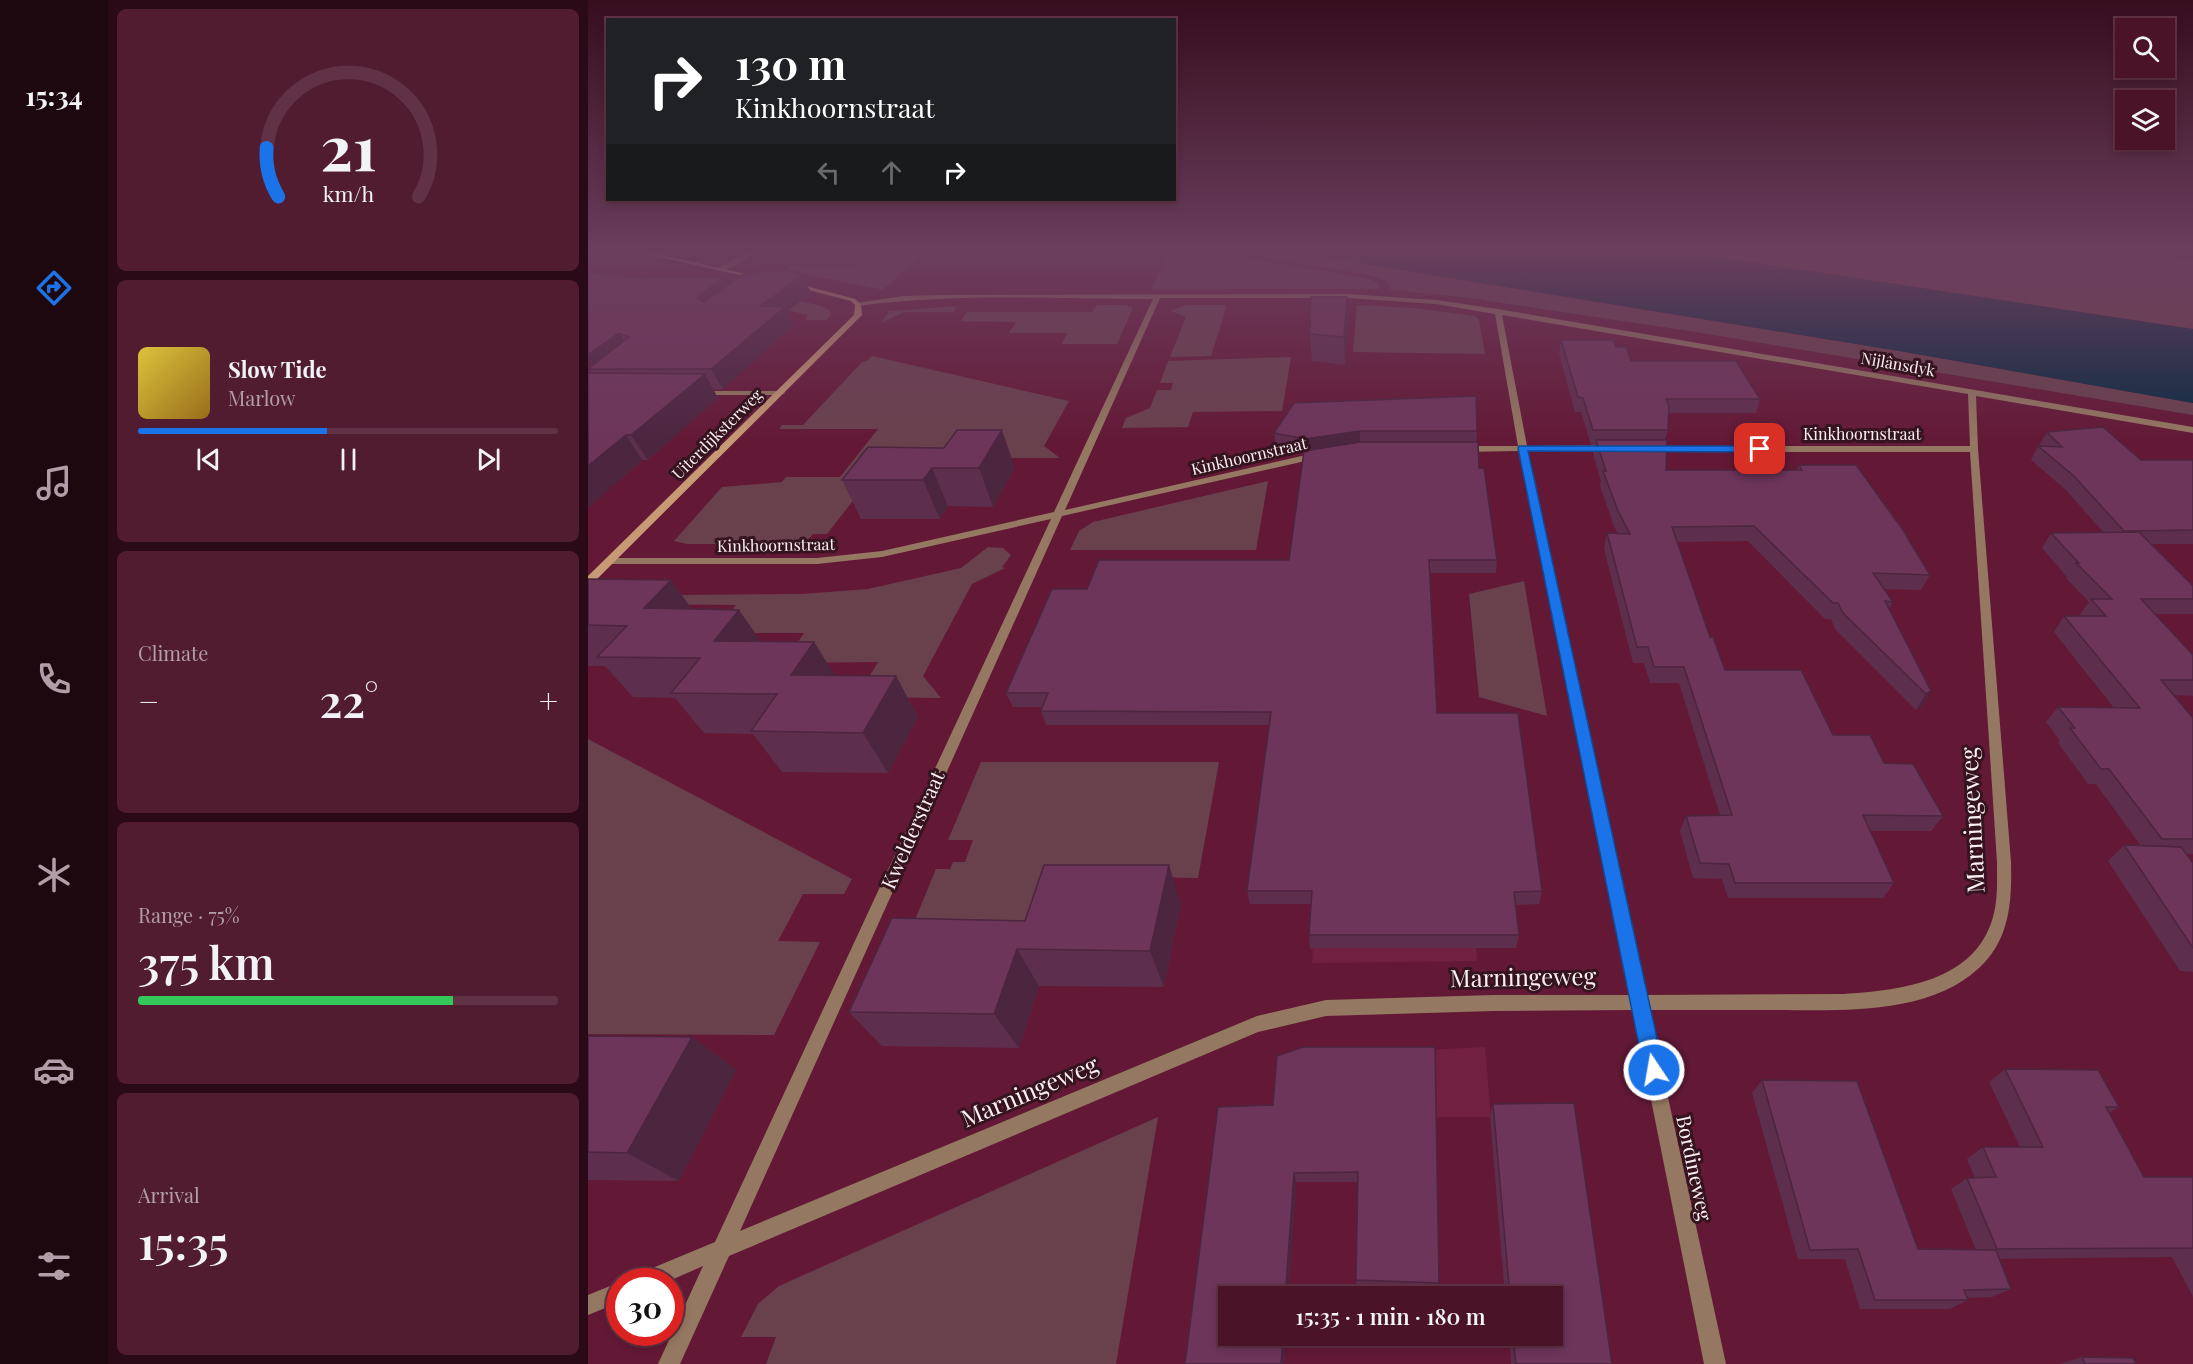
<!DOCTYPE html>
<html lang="en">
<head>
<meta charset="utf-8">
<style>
  body { margin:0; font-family:"Playfair Display",serif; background:#511c30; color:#f1f3f6; height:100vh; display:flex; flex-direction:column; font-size:22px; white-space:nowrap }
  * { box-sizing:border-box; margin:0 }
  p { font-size:20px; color:#b29ea8 }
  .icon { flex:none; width:33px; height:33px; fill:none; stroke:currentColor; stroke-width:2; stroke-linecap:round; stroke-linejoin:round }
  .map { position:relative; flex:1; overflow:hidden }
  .panel { display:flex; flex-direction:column; gap:9px; padding:9px; background:#290a16; width:480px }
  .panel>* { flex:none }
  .guide { position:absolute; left:18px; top:18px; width:570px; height:183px; border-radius:0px; box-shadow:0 3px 9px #0003,0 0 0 2px #613245; background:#202124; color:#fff; overflow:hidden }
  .fabs { position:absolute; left:1527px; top:18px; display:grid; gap:12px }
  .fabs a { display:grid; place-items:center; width:60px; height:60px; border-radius:0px; background:#4a1328; box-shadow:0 3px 9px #0003,0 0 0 2px #613245; font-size:30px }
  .speed { position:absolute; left:18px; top:1268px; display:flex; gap:12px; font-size:30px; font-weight:700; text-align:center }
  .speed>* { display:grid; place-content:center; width:78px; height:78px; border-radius:50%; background:#4a1328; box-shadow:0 3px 9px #0003,0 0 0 2px #613245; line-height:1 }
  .speed .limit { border:9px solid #d22; background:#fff; color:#111 }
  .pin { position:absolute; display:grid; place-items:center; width:51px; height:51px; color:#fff; margin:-26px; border-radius:12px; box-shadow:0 3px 9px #0006 }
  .me { position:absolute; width:66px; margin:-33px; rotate:348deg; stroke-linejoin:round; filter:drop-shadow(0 0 4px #0008) }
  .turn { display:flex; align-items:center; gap:21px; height:126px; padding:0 30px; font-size:27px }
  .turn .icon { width:78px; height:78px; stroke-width:2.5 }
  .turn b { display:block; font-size:42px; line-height:51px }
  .lanes { display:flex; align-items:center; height:57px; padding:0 30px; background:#0003; justify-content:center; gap:30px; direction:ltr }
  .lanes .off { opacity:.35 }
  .big { font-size:45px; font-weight:600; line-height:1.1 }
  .panel .card { flex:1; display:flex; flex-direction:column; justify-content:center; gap:9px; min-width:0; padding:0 21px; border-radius:9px; background:#511c30 }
  .panel .dial { align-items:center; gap:0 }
  .dial svg { height:156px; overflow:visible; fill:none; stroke:#613245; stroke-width:7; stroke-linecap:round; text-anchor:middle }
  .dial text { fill:#f1f3f6; stroke:none }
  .song { display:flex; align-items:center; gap:18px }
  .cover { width:72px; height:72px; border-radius:9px; background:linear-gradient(135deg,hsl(50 70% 55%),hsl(40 70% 35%)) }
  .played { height:6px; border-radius:3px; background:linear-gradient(90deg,#1a73e8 45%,#613245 45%) }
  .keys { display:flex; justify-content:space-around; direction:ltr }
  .heat { display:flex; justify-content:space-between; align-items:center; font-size:33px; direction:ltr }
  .charge { height:9px; border-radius:4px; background:linear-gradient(90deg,#34c759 75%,#613245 0) }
  .trip { position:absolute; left:630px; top:1286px; width:345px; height:60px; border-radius:0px; background:#4a1328; box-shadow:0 3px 9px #0003,0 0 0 2px #613245; font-weight:600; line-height:60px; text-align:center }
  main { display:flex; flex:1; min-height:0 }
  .tabs { display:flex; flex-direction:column; width:108px; justify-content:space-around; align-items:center; background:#1e0810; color:#b29ea8 }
  .tabs .icon { width:42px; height:42px }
  .tabs .current { color:#1a73e8 }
  .tabs b { font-size:27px; color:#f1f3f6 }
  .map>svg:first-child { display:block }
  .built { fill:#722040 }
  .green { fill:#69414d }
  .water { fill:#092c42 }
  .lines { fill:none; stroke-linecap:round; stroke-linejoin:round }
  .lane { fill:#947861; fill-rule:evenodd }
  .street { fill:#947861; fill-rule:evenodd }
  .secondary { fill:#c79a75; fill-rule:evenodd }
  .wall { fill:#5e2e4d; fill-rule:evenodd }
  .shaded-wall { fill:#4c253f }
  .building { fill:#6d355a; stroke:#4c253f; stroke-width:1.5 }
  .route { fill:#1a73e8; stroke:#114b97; stroke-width:1.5 }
  .labels { text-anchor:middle; stroke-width:6; stroke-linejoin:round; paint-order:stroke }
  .far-street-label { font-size:16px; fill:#faf0f3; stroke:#35141f }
  .street-label { font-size:20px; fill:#faf0f3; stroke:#35141f }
  .near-street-label { font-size:24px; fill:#faf0f3; stroke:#35141f }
</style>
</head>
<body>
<main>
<nav class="tabs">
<b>15:34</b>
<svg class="icon current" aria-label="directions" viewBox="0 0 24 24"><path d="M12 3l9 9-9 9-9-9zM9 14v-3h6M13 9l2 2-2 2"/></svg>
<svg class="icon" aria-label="music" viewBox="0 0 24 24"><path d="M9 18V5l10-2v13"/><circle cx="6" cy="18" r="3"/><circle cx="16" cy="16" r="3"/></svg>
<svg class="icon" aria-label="phone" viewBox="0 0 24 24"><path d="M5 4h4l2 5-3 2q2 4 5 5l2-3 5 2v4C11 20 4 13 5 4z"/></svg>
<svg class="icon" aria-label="climate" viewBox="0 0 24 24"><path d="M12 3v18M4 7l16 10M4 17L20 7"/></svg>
<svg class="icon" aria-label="car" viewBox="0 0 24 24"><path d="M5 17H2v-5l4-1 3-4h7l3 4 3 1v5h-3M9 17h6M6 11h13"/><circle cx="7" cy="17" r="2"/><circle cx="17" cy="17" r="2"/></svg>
<svg class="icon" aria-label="filters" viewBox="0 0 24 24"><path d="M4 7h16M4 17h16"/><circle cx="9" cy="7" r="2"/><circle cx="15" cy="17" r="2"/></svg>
</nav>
<section class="panel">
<div class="card dial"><svg viewBox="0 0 100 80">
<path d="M14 69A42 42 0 1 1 86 69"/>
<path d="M14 69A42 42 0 0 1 8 44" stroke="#1a73e8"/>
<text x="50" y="56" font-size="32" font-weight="700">21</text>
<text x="50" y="72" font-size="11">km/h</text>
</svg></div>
<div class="card">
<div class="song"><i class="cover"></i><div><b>Slow Tide</b><p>Marlow</p></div></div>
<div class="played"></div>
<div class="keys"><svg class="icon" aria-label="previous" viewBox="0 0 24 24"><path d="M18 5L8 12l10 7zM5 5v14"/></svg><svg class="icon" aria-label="pause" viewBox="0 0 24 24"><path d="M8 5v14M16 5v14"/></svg><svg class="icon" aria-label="next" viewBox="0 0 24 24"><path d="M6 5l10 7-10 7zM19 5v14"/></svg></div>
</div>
<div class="card"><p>Climate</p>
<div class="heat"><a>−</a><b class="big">22°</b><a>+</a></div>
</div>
<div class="card"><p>Range · 75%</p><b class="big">375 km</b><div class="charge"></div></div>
<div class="card"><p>Arrival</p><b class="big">15:35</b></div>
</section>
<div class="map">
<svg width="1605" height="1364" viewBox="0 0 1605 1364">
  <rect width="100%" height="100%" fill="#631936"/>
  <!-- built -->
  <path class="built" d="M725,905h160l4,56 -165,2 1,-13 -3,-1z
    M897,1047l6,70h-216l30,-61z"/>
  <!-- green -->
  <path class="green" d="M287,251h49l-41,39 -96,-20 4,-4h67z
    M563,251h54l164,28 8,4 3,6h-229l18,-37z
    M637,251h60l620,101 288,51v12l-497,-83 -233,-35 -72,-7 -5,-9 -10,-5z
    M1089,251h450l66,10v68z
    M182,295l48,10 11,5 2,5 -5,5h-20l2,-5 -26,-6z
    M509,305h29l7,3 -16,36h-55l5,-11h-58l7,-11 -55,-1 6,-9h-63l-23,11 8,-12 68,-5 -3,6h138z
    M598,305h41l-16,51 -41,1 16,-40 -15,-6z
    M769,305l57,3 61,8 4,4 6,34 -132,-2z
    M284,356l197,45 -25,45 16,12h-102l-12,16 -73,1 -46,59h-14l-9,10h-117l-13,-3 48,-54 60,-5 4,-5h54l38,-48h-99l3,-4h21l59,-63 5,-1z
    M703,357l-9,54 -89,1 -5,15 -66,1 4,-10 24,-10 7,-18h14l2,-7h-13l8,-22z
    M680,481l-12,69h-186l9,-19 14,-9z
    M400,547l15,1 8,7 -9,12 3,1 -33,16 -49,92 18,22 -84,-1 21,-35 -93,1 19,-30h-88l20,-28 -126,-1 20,-21 15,-4 17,2 3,-3 13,17 124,-1 66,-5 93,-21z
    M936,581l23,135 -68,-19 -10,-103z
    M0,739l264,140 -8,15h-41l-25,47 42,1 -46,93 -186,-1z
    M393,762h238l-21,116 -156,-3 -18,52h-112l24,-58h14l3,-7h12l8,-22h-25z
    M570,1117l-42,247h-350l10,-27h-35l17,-33 21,-18z"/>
  <!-- water -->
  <path class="water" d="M697,251h392l516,78v74l-288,-51z"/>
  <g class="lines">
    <!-- lane -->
    <path class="lane" d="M161,251h7c-9,8 -29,22 -40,18z
      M110,391h83l4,2 -4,2h-83z"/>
    <!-- street -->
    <path class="street" d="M760,294l88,6 62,9 695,118v6l-217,-37 2,53 33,413c1,39 -1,78 -32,106 -51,48 -141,42 -206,42 -41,0 -83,0 -124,0l77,354h-22l-71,-354 -140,1 -167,5 -68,16 -529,224 -49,108h-22l45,-98 -34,15h-34l3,-7 77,-32 336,-723 -169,38 -65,7h-207l-5,-3 5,-3h207l65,-7 172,-39 99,-213c-98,0 -198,-6 -295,7l-2,-1v-2l48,-7 38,-1zM572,298h188l88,6 59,10 23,132h-56l-4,3 4,3 57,-1 110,544h-136l-167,5 -69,16 -517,215 322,-715 257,-58 4,-3 -4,-3 -254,58zM914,315l466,79 2,52h-319l-4,3 4,3h319l27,410c0,18 1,37 -4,55 -18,65 -92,73 -149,77l-198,1 -118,-544h82l4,-3 -4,-3 -83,1z
      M32,1282v20l-32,13v-20z"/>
    <!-- secondary -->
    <path class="secondary" d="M45,251h11l120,27 -3,2z
      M207,283l60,16 6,5 1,11 -270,269 -4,1v-9l266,-261 1,-10 -4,-4 -58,-15 -1,-1z"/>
  </g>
  <!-- wall -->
  <path class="wall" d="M0,273l223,20 -23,18 6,14 -71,64h-10l5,9 -70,62h-6l-54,48v-135h3l-3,-4 4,-3 -4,-6z
    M759,297l1,26 -3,42 -33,-4 -2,-27z
    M973,340l55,7 15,14 129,38 -4,14h-87l-1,17 -3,10 1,30h131l2,-5 131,110 -9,15 -37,-1 9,13 -4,7 42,82 -10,16 -5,3 -81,-81 -4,-10h-6l-77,-78 -71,1 33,95 15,33 159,93 59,53 -12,15h-61l24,52 -11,15h-155l-6,-19 -29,-1 -13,-47 6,-15 34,-1 -41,-132h-29l-6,-20h-11l-29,-114 3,-16 11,1 -4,-8 -14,-40 1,-5 -8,-27 2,-9h-4l-10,-33h-6l-16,-58z
    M706,403l183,28 -1,11 3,26 18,92 -1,13h-66l7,140 105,178 -3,13 -24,1 4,30 -3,13h-206l-1,-13 2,-31h-61l-3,-13 22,-166h-223l-5,-14 1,-4h-29l-7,-14 81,-104 202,-29 15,-108 -28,-5 -2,-14z
    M1459,432l94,28h52v84h-41l41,42v28h-38l38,41v41l-19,-1 19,23v136h-7l7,9v109l-13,-1 -72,-110 16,-16 17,1 -45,-62h-8l-30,-41 2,-2 -14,-19 12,-15 56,1 -60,-76 10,-16h18l-2,-2 9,-12 -23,-24 1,-1 -25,-29 9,-15 52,-1 -37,-42 -35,-30 7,-14h3l-2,-1z
    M280,447l147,21 -22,39 -45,-1 -8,13h-79l-19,-39z
    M0,579l83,1 21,29 69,32 53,1 21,34h61l22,41 -30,56 -106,-1 -29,-38 -49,-1 -29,-35 -42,-1 -28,-31h-17z
    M593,904l-17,83 -125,-1 -20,62 -137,-2 -33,-34 176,-91z
    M0,1036l104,1 44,33 -57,111 -91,-1z
    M715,1047h132l4,236 -2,8 -51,-3v8h-158v39h58l-2,29h-99l33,-257 55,-2 4,-49zM708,1182h62l-2,98 1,7 -68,-1z
    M1417,1069l114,38 -10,6 35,64h49v120l-21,-40 -173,2 12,30 -19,8 -25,1 1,2 -18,9h-90l-15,-50h-47l-46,-166 10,-13 156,169 58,1 -25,-61 16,-11h8l-8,-19 16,-12h37l-31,-65z
    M905,1104l119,260h-101l-2,-29h43v-39h-47l-15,-179z
    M1494,1357l54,7h-76z"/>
  <!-- shaded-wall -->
  <path class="shaded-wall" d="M215,275l8,18 -23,18 6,14 -71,64 -12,-20 49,-63z
    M136,277l10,19 -27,21 -10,-19z
    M759,297l1,26 -3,42 -1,-28z
    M31,333l12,19 -37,17 -6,-9v-5z
    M117,374l13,24 -70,62 -17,-25z
    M414,430l13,38 -22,39 -14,-39z
    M772,431v14l-53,8 -2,-14z
    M38,435l16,25 -54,48v-42z
    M344,468l16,38 -8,13 -17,-39z
    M83,580l29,41 -56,-13z
    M151,610l28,40 -53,-9z
    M226,642l25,40 -48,-7z
    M308,676l22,41 -30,56 -25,-40z
    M1343,691l-10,16 -5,3 10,-16z
    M581,865l12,39 -17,83 -14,-36z
    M429,949l22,37 -20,62 -25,-34z
    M104,1037l44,33 -57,111 -52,-28z
    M706,1173l2,9 -7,112 -3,-8z
    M695,1335h3l-2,29h-3z"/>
  <!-- building -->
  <path class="building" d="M191,269l24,6 -43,31 25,1 -74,62h-123l41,-32 -10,-4 -31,22v-82h10l40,5 86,-1 -27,21 7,4 38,-27z
    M723,297h36l-3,40 -34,-3z
    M973,340h52l3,7h10l5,14h105l24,38h-94l3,7 -1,24h-75l-10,-32 -5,-1z
    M0,373l117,1 -74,61h-5l-38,31z
    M888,396l1,35h-117l-55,8 -31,-6 20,-30z
    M1515,427l38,33h52v70l-69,1 -50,-55 -36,-30 24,1 -15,-15z
    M369,430h45l-23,38h-47l-9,12h-81l26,-33 76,1z
    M1008,440h71l-1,30h136l-3,-5h57l47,65 27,45 -57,-2 20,29 -8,-1 46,90 -5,3 -83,-81 -5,-10h-5l-79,-77 -82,1 38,110h3l12,33h76l32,65h37l14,28 29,1 30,52 -80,-1 31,68h-159l-6,-19 -29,-1 -14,-47 46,-1 -48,-148h-30l-6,-20h-11l-30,-114 23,1 -12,-23 -15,-40h3z
    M772,442h118l1,26h5l13,92h-68l8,153h81l24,178 -28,1 5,43h-210l3,-44h-65l24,-179 -230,-1 7,-18h-42l46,-104h35l12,-29h190l15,-109z
    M1551,532l54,54v13h-52l52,56v25h-32l32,38v121h-31l-53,-70h-8l-31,-41h5l-17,-21 82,1 -76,-92h42l-15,-17h21l-36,-36h3l-28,-30z
    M0,579l83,1 -27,28 95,2 -25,31 100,1 -23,33 105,1 -33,57 -112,-2 26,-37 -106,-1 29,-35 -103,-1 30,-31 -39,-1z
    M1536,845l57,2 12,16v85z
    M456,865h125l-19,86 -133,-2 -23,65 -145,-2 43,-94 133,3z
    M0,1036l104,1 -65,116 -39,-1z
    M715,1047h132l4,236 -83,-3 2,-108 -64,1 -8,113 100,1v9h-158v39h55l-2,29h-96l33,-257 55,-2 4,-49z
    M1417,1069l93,1 21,37h-13l38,70h49v71l-196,1 -30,-71 29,-1 -13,-30h60z
    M1174,1080l95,1 61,168 78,1 15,39 -47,1 4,10h-93l-17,-51 -48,1z
    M986,1103l38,261h-96l-3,-29h39v-39h-42l-17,-192z
    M1494,1357l51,1 3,6h-51z"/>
  <!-- sky -->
  <linearGradient id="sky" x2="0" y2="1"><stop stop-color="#360e1e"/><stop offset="0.57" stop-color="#6b3e5d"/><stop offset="1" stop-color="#6b3e5d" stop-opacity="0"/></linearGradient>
  <rect width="1605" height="442" fill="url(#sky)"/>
  <!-- route -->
  <path class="route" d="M931,446h241l5,3 -5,3 -232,-1 136,619 -3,7 -7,3 -7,-3 -3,-7 -126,-622z"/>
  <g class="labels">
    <!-- far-street labels -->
    <g class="far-street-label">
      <text transform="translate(1310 364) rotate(10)" y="6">Nijlânsdyk</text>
      <text transform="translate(129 434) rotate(-45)" y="6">Uiterdijksterweg</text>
      <text x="1274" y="440">Kinkhoornstraat</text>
      <text transform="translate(661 456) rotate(-13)" y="6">Kinkhoornstraat</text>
      <text transform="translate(188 545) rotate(-1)" y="6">Kinkhoornstraat</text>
    </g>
    <!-- street labels -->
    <g class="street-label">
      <text transform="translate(325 830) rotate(-66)" y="7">Kwelderstraat</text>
      <text transform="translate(1106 1168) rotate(78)" y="7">Bordineweg</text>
    </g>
    <!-- near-street labels -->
    <g class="near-street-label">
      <text transform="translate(1385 820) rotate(-93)" y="8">Marningeweg</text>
      <text transform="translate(935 978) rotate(-1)" y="8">Marningeweg</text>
      <text transform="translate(442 1092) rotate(-23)" y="8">Marningeweg</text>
    </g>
  </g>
</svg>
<div class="fabs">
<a><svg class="icon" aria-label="search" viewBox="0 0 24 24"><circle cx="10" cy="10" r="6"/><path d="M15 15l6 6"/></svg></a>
<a><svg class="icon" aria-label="layers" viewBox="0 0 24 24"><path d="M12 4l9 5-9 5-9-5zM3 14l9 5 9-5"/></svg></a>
</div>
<div class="speed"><div class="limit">30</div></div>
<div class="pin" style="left:1172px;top:449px;background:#d93025"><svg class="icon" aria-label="arrive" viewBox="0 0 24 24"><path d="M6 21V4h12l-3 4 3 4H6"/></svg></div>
<svg class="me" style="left:1066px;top:1070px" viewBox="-20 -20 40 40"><circle r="17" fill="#1a73e8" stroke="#fff" stroke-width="3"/><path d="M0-11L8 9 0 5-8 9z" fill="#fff"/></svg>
<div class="trip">15:35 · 1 min · 180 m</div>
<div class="guide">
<div class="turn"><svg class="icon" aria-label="right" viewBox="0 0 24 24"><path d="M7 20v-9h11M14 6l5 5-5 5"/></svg><div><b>130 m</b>Kinkhoornstraat</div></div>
<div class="lanes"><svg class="icon off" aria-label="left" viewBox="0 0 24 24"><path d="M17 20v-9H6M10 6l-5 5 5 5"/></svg><svg class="icon off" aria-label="ahead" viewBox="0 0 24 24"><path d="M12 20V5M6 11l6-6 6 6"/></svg><svg class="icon" aria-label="right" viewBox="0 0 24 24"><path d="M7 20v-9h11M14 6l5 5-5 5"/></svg></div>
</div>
</div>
</main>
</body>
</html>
